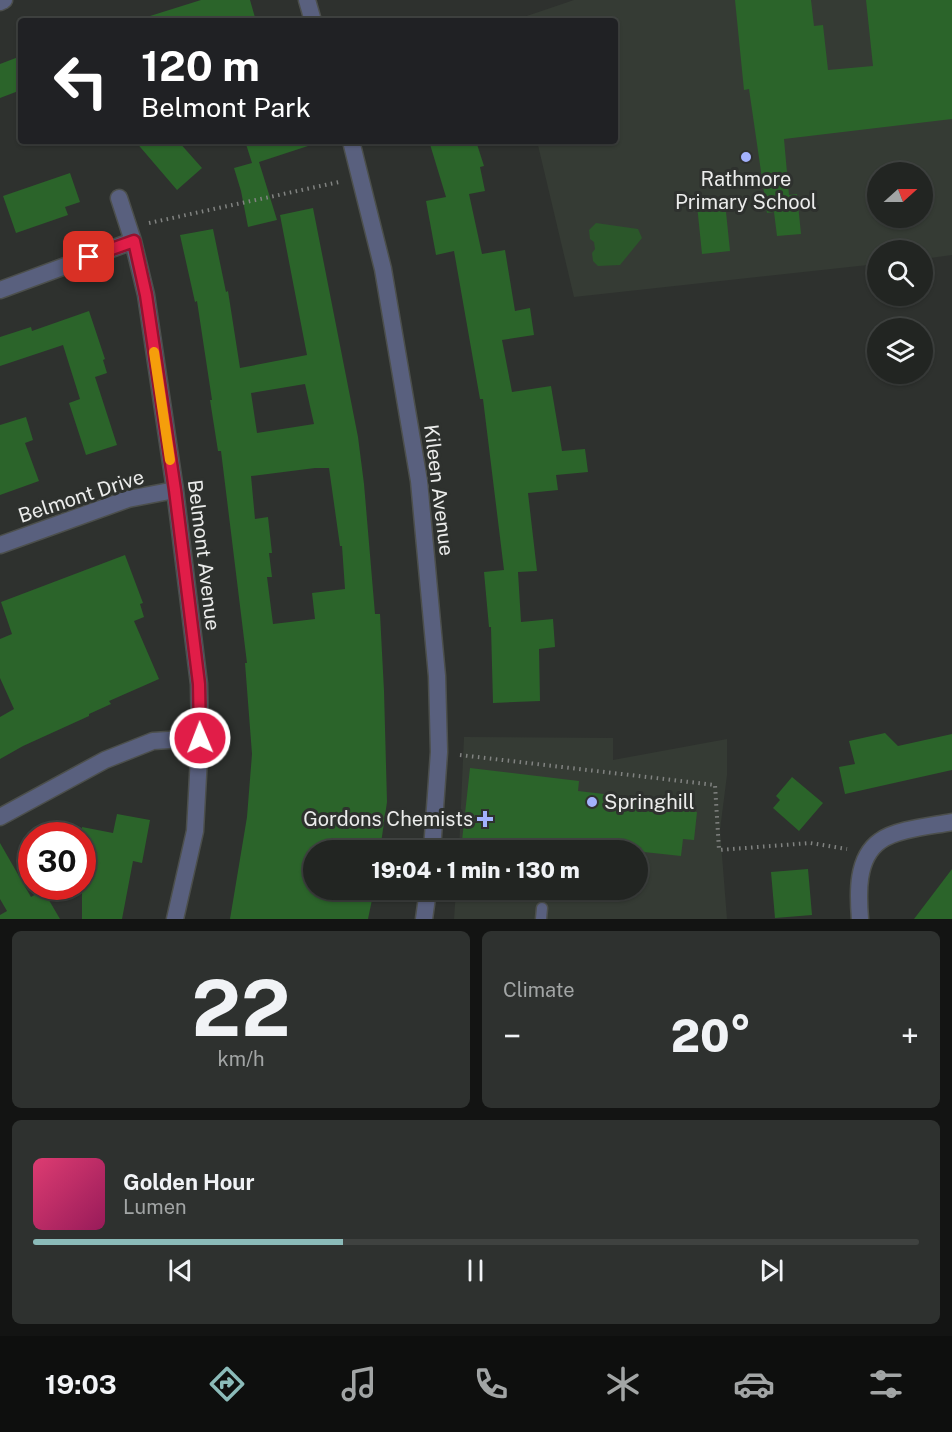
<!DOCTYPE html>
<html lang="en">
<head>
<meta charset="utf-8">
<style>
  body { margin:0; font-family:"Public Sans",sans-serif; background:#2e312f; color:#f1f3f6; height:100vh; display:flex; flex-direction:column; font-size:22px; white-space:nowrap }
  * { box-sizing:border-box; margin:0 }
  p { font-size:20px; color:#a2a5a5 }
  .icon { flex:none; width:33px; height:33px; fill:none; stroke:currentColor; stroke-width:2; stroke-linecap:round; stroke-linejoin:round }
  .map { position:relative; height:919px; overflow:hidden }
  .side { display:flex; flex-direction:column; gap:12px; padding:12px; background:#131413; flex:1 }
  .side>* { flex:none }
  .top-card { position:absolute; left:18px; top:18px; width:600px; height:126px; border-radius:6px; box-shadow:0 2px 4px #0004,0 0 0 2px #3f4240; background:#202124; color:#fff; overflow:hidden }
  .needle { width:39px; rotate:69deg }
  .fabs { position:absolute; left:867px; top:162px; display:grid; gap:12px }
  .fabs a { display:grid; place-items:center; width:66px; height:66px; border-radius:50%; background:#222522; box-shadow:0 2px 4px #0004,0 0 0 2px #3f4240; font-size:30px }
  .speed { position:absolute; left:18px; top:822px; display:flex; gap:12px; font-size:30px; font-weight:700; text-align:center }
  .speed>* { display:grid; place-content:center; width:78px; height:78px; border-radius:50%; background:#222522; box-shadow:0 2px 4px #0004,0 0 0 2px #3f4240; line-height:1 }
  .speed .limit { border:9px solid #d22; background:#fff; color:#111 }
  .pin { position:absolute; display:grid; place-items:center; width:51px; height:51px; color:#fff; margin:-26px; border-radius:12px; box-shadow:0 3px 9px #0006 }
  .me { position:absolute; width:66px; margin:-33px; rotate:359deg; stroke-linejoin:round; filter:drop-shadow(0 0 4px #0008) }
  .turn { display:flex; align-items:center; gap:21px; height:126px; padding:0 24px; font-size:27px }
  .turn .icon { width:78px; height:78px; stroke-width:2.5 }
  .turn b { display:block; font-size:42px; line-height:51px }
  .big { font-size:45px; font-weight:800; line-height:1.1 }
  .side .widget { flex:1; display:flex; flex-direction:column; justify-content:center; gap:9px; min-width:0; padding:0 21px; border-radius:9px; background:#2e312f }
  .side .dial { align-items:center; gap:0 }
  .dial b { font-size:78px; line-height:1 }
  .song { display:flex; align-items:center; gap:18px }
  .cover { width:72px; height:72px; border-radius:9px; background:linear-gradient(135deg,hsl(340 70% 55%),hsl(330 70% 35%)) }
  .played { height:6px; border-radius:3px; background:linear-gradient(90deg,#8bbbb9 35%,#3f4240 35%) }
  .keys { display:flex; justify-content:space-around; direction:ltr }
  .heat { display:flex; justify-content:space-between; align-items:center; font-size:33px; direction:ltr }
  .side .tiles { flex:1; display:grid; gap:12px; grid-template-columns:1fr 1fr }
  .widget:last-child { grid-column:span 2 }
  .trip { position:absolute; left:303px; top:840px; width:345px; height:60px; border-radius:30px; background:#222522; box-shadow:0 2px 4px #0004,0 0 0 2px #3f4240; font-weight:800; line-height:60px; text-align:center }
  .dock { display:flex; height:96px; justify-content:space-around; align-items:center; background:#0e0f0e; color:#a2a5a5 }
  .dock .icon { width:42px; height:42px }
  .dock .active { color:#8bbbb9 }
  .dock b { font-size:27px; color:#f1f3f6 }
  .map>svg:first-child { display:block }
  .built { fill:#353b34; fill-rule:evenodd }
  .green { fill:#2b572a }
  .building { fill:#2b642a; fill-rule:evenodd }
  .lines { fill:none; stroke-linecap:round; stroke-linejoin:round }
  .service-casing { stroke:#4c4f4c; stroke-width:13 }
  .minor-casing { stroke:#4c4f4c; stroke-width:19 }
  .tertiary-casing { stroke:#4c4f4c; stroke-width:19 }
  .path { stroke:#818381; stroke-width:4; stroke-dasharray:1.5 4.5; stroke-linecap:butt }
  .service { stroke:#59607e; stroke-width:10 }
  .minor { stroke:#59607e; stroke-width:16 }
  .tertiary { stroke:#59607e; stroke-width:16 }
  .route-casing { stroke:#92132f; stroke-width:15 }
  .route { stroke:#e11d48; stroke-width:10 }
  .slow { stroke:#f59e0b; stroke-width:10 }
  .poi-dot { fill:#a3b2fd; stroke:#2e312e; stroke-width:2 }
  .labels { text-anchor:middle; stroke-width:6; stroke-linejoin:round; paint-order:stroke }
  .poi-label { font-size:20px; fill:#ebeceb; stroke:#2e312e }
  .street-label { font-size:20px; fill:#ebeceb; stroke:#2e312e }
</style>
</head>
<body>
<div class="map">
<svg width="952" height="919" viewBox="0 0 952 919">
  <rect width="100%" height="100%" fill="#2e312e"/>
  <!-- built -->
  <path class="built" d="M574,0h378v255l-29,4 -1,-9h-44l-1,14 -303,33 -37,-156h78v-120h-103zM878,172h44v46h-44z
    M464,737l149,1v22l114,-21v36l-7,55 7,89h-273l2,-29h182v-40h-179z"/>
  <!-- green -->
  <path class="green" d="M596,223l42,6 4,9 -22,27 -22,1 -5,-5 -1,-8 3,-4 -1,-7 -4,-3 -1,-9z"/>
  <!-- building -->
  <path class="building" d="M201,0h49l6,21h-105l-1,-5z
    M735,0h76l3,26 9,-1 5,45 45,-4 -7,-66h86v119l-168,20 5,56 8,-1 4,40 -24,2 -3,-24 -7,1 -18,-124 -5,1z
    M21,56v34l-21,8v-34z
    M135,141h43l24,27 -25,22z
    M245,141h65l1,4 -52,17 18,58 -29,7 -7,-36 -7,-23 18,-5z
    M429,141h47l8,25 -4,1 5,24 -16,3 13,60 23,-4 10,61 15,-3 4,27 -32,5 10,52 39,-6 11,65 23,-2 3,23 -32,3 2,15 -30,3 9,78 -19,1 3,50 32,-3 2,28 -16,2 1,52 -47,2 -2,-76h-2l-5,-55 20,-2 -21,-171h-3l-26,-148 -18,4 -10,-54 20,-4z
    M70,173l10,29 -15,5 3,8 -52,18 -13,-37z
    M725,202l5,49 -28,3 -5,-49z
    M313,208l45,229 6,47 11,130h5l4,77 3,111 -7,48h-66v40h60l-6,29h-138l17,-102 5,-63 -7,-91h2l-26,-212h-3l-8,-51h2l-15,-99 -2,1 -15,-67 33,-6 13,63 2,-1 12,77 67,-13 -27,-140zM305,384l9,40 -57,9 -6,-40zM315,468h14l11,78h2l3,43 -33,4 3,26 -42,5 -6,-47h5l-3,-24h3l-4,-36 -13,2 -4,-43z
    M89,311l16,48 -2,1 4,13 -12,4 22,68 -31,10 -17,-52 11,-4 -17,-54 -63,21v-29l31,-10 1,4z
    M26,417l7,23 -8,3 14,38 -39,14v-70z
    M125,555l18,48 -3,1 4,13 -10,4 25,58 -50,22 2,3 -22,10v2l-66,30 -23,13v-42l14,-8 -14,-31v-39l12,-5 -11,-32z
    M885,733l13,13 54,-12v36l-107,24 -6,-27 16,-3 -6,-23z
    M470,768l109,13 -1,10 104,12 -1,7 16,2 -3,28 -11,-1 -2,17 -102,-11 -1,5h-117z
    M792,777l31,26 -24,28 -26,-23 7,-8 -4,-4z
    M117,814l33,6 -8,43 -9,-2 -11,58h-40v-92l31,6z
    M0,843l31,54 12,-7 17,29h-60v-4l7,-4 -7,-12z
    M808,869l4,46 -37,3 -4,-46z
    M952,869v50h-38l16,-21z"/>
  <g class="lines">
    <defs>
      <path id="service" d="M541,919l1,-11"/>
      <path id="minor" d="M307,0l6,21
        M351,141l32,128 36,212 18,195 2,76 -7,98
        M119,198l14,43 13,54 29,195 24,194 1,54 -5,93 -20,88
        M0,290l133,-49
        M0,545l128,-46 47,-9
        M0,817l105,-57 48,-19 47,-3
        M424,919l4,-29
        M860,919c-2,-25 -4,-61 20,-78 16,-12 52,-15 72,-19"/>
      <path id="tertiary" d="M0,2l4,-2"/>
    </defs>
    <!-- service casing -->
    <use href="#service" class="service-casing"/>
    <!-- minor casing -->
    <use href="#minor" class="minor-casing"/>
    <!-- tertiary casing -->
    <use href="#tertiary" class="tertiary-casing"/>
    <!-- path -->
    <path class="path" d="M149,223l190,-41
      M460,755l255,30 4,65 91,-7 37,6"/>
    <!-- service -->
    <use href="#service" class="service"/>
    <!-- minor -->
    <use href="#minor" class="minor"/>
    <!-- tertiary -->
    <use href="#tertiary" class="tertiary"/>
  </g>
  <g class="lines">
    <defs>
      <path id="route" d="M89,257l45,-16 12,54 29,195 24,194 1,54"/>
    </defs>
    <!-- route casing -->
    <use href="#route" class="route-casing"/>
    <!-- route -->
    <use href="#route" class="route"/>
    <!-- slow -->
    <path class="slow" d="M154,352l16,108"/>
  </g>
  <!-- markers -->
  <g class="poi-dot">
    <circle cx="746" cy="157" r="6"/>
    <circle cx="592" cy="802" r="6"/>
    <path d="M482 810h6v6h6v6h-6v6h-6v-6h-6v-6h6z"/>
  </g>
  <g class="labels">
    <!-- poi labels -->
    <g class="poi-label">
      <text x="746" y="186">Rathmore<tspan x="746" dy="23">Primary School</tspan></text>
      <text x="604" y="809" text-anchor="start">Springhill</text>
      <text x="473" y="826" text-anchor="end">Gordons Chemists</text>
    </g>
    <!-- street labels -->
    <g class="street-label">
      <text transform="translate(439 490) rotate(83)" y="7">Kileen Avenue</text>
      <text transform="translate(81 496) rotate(-18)" y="7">Belmont Drive</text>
      <text transform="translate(204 555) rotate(83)" y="7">Belmont Avenue</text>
    </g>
  </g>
</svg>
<div class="fabs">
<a><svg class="needle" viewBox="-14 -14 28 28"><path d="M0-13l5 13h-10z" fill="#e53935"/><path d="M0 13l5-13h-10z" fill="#a2a5a5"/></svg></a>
<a><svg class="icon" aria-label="search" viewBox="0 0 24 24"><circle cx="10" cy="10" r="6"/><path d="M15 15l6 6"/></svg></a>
<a><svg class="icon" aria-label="layers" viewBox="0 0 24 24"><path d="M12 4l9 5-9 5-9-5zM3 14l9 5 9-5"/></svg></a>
</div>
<div class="speed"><div class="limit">30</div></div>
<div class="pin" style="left:89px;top:257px;background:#d93025"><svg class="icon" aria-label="arrive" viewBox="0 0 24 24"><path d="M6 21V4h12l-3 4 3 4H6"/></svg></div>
<svg class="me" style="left:200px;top:738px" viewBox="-20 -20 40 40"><circle r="17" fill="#e11d48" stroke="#fff" stroke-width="3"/><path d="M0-11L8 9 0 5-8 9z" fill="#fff"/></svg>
<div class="trip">19:04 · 1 min · 130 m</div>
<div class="top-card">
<div class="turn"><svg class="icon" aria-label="left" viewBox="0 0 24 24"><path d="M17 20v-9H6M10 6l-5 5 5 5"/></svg><div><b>120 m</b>Belmont Park</div></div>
</div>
</div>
<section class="side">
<div class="tiles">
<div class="widget dial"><b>22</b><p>km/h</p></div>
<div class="widget"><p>Climate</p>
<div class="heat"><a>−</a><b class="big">20°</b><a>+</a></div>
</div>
<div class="widget">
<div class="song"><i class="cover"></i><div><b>Golden Hour</b><p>Lumen</p></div></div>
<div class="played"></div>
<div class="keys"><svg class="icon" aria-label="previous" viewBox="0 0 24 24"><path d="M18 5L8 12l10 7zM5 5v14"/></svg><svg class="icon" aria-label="pause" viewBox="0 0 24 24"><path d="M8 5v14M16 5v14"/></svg><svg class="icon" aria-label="next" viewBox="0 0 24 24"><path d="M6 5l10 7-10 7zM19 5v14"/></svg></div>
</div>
</div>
</section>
<nav class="dock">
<b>19:03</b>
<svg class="icon active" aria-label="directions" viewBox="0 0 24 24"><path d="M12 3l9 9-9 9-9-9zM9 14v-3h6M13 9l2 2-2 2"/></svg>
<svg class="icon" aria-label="music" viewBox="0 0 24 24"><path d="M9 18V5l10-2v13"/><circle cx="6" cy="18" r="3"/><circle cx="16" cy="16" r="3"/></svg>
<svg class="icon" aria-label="phone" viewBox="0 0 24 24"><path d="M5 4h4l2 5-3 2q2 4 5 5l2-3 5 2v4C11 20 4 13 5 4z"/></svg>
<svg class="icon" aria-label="climate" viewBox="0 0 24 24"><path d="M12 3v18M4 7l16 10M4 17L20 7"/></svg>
<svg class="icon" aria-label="car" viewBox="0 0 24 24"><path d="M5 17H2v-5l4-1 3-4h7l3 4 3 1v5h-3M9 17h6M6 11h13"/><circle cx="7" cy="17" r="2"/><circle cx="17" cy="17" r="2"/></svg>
<svg class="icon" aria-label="filters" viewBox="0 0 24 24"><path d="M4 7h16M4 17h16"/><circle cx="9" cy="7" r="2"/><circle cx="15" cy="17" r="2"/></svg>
</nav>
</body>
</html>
